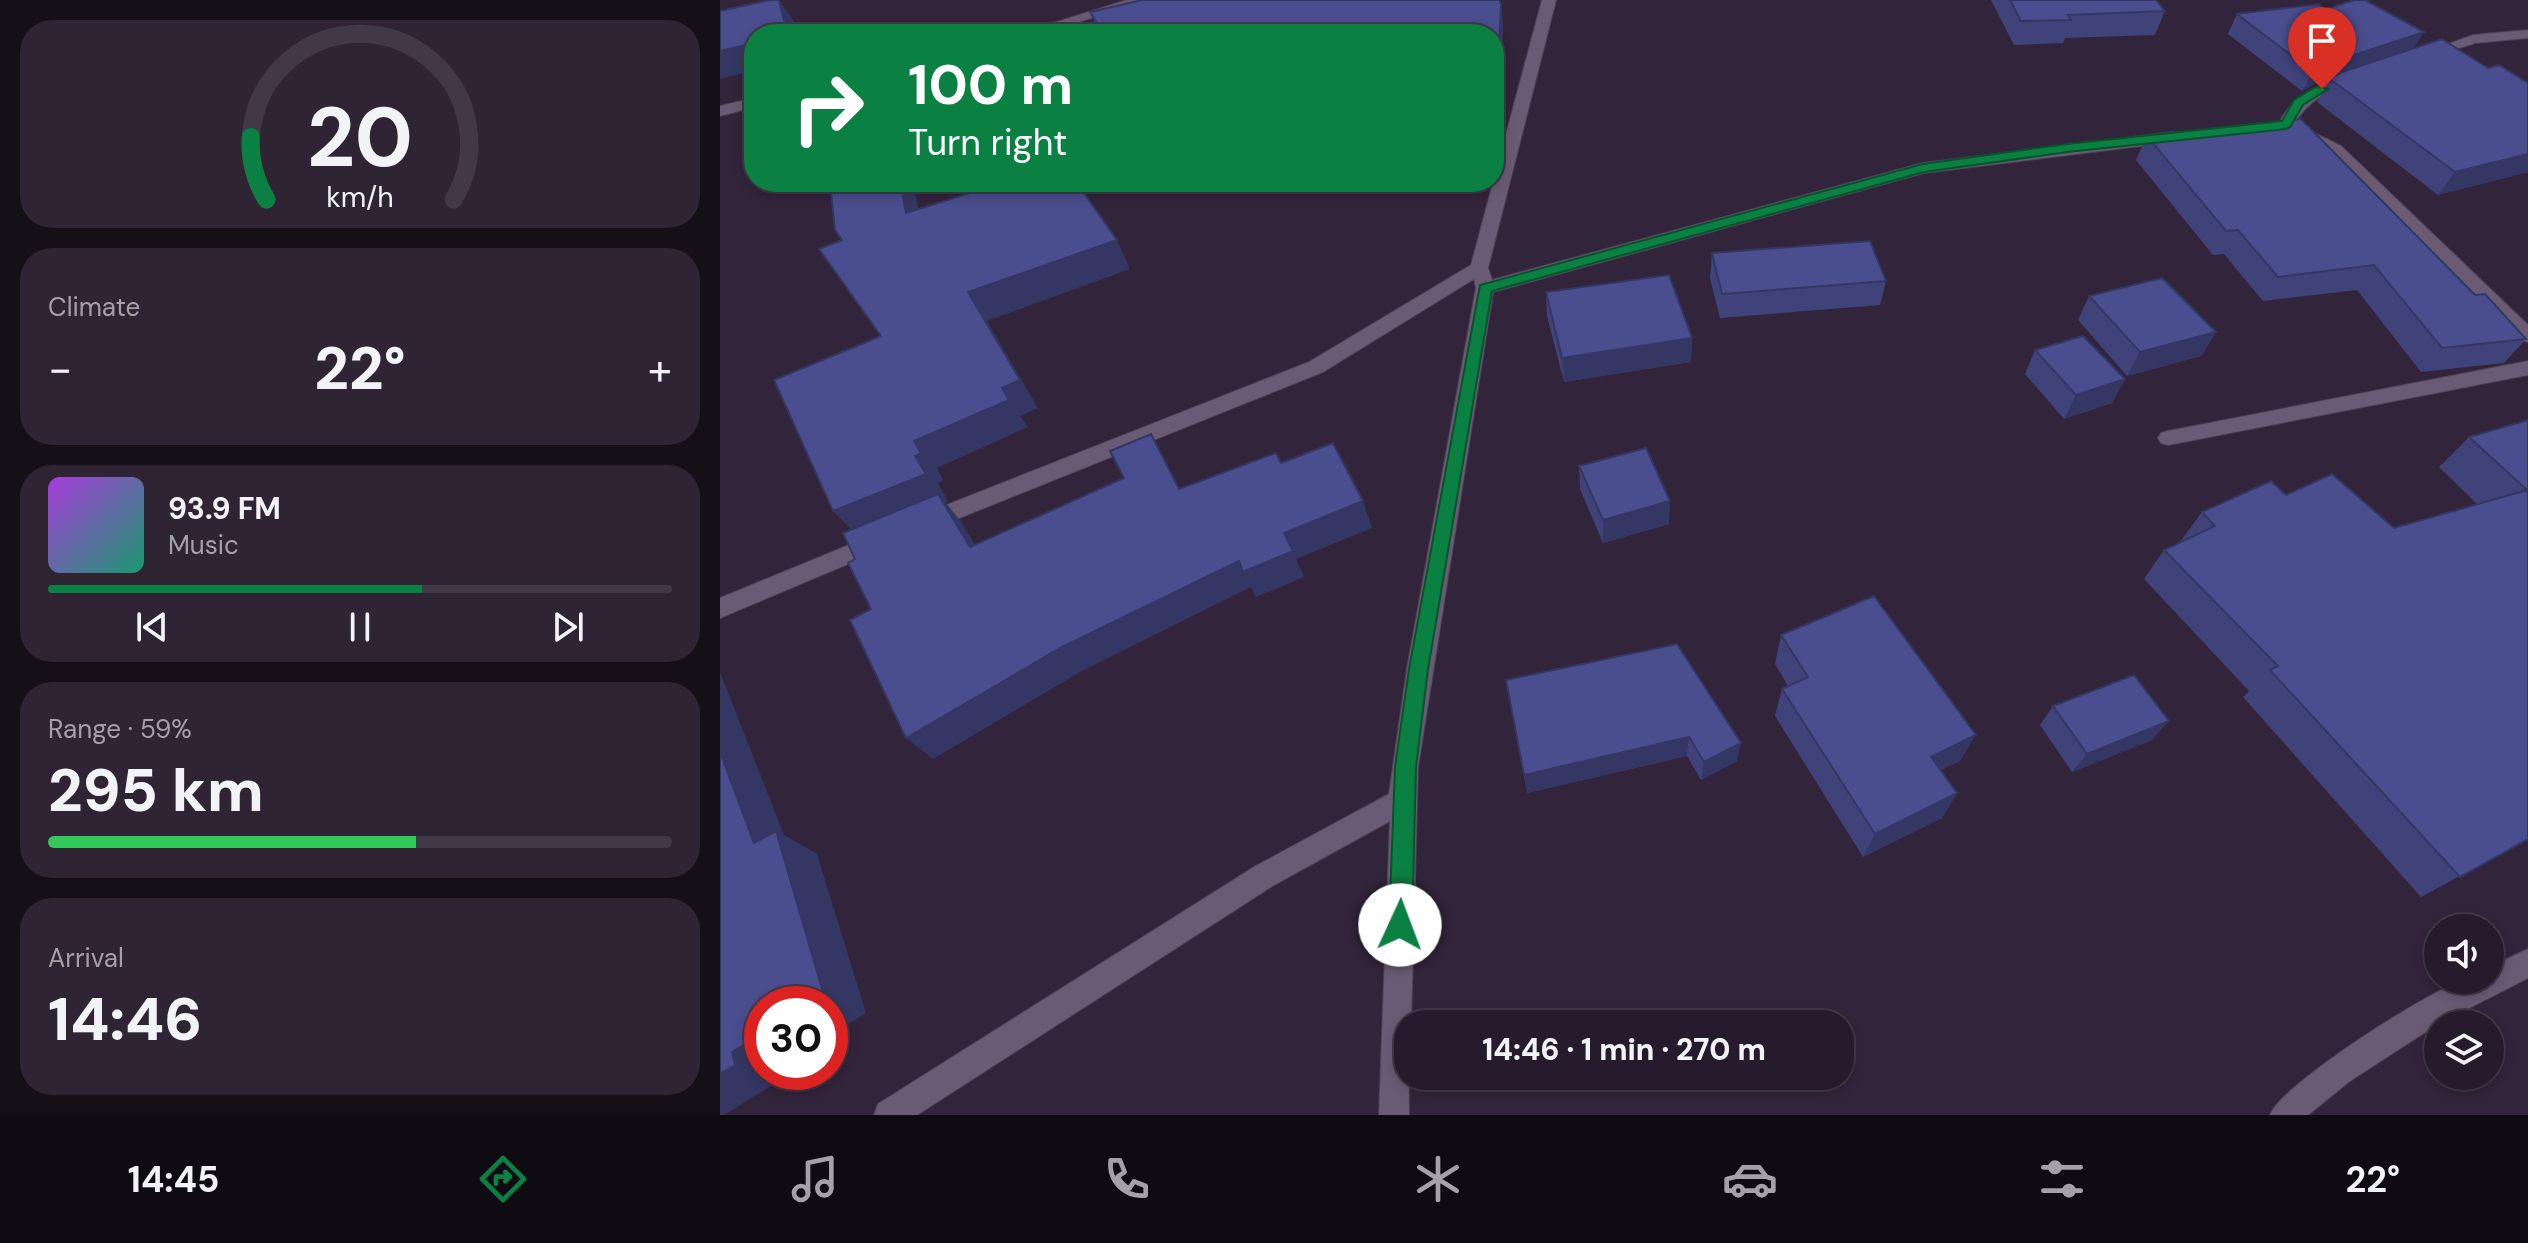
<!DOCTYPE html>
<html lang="en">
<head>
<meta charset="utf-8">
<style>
  body { margin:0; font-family:"DM Sans",sans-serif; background:#2e2434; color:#f1f3f6; height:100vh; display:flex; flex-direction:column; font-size:30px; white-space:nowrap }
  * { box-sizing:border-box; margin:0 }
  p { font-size:26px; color:#a4a1a9 }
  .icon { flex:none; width:44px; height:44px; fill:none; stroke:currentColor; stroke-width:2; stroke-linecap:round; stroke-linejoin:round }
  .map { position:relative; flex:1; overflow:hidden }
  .panel { display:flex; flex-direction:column; gap:20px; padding:20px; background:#150f18; width:720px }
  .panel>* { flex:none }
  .top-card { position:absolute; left:24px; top:24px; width:760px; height:168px; border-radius:32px; box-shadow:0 4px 12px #0003,0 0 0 2px #423948; background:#0b8043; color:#fff; overflow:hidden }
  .fabs { position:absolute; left:1704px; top:914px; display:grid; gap:16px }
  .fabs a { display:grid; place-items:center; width:80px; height:80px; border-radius:50%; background:#261b2c; box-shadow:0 4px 12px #0003,0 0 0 2px #423948; font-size:40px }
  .speed { position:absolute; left:24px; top:986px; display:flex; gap:16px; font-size:40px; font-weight:700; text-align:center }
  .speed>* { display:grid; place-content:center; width:104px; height:104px; border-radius:50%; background:#261b2c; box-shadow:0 4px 12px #0003,0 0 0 2px #423948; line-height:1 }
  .speed .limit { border:12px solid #d22; background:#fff; color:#111 }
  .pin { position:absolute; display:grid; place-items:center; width:68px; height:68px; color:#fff; margin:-82px -34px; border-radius:50% 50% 50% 0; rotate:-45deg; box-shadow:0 0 8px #0007 }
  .pin .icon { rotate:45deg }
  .me { position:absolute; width:88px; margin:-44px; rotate:2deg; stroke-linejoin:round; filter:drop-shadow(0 0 6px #0008) }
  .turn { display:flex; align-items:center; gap:28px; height:168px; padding:0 32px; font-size:36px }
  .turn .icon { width:104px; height:104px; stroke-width:2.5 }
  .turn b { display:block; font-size:56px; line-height:68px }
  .big { font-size:60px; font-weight:800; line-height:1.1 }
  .panel .card { flex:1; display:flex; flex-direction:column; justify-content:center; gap:12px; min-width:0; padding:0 28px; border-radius:32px; background:#2e2434 }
  .panel .dial { align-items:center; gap:0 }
  .dial svg { height:208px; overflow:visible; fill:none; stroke:#423948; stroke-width:7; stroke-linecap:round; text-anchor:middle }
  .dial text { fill:#f1f3f6; stroke:none }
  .song { display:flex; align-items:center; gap:24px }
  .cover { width:96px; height:96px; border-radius:12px; background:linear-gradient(135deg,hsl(280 70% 55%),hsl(160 70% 35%)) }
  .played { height:8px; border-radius:4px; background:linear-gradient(90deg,#0b8043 60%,#423948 60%) }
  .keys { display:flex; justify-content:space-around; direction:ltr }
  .heat { display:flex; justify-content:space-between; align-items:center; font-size:44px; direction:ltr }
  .charge { height:12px; border-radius:6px; background:linear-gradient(90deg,#34c759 59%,#423948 0) }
  .trip { position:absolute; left:674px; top:1010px; width:460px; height:80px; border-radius:32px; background:#261b2c; box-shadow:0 4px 12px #0003,0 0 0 2px #423948; font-weight:800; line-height:80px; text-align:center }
  .tabs { display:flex; height:128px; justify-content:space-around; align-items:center; background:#0f0b12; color:#a4a1a9 }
  .tabs .icon { width:56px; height:56px }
  .tabs .active { color:#0b8043 }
  .tabs b { font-size:36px; color:#f1f3f6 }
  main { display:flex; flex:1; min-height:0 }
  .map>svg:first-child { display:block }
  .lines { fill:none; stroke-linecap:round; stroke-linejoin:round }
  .minor-casing { stroke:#4e4256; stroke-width:2 }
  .minor { fill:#6a5b75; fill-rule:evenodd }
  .wall { fill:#40437a }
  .shaded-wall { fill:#343763 }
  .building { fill:#4a4e8e; stroke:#343763; stroke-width:2 }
  .route { fill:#0b8043; stroke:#07532c; stroke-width:2 }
</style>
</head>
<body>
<main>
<section class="panel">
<div class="card dial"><svg viewBox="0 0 100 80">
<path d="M14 69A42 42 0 1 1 86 69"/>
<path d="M14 69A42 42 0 0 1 8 45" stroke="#0b8043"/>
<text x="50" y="56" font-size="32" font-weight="700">20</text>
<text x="50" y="72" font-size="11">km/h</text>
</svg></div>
<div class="card"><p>Climate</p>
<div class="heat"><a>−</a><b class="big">22°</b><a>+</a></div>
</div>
<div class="card">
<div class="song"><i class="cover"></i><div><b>93.9 FM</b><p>Music</p></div></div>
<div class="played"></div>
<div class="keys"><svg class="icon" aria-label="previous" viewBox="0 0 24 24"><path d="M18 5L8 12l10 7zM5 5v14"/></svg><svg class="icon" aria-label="pause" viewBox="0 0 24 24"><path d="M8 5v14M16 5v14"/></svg><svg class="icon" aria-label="next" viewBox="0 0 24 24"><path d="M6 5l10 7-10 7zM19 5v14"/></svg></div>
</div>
<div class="card"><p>Range · 59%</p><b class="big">295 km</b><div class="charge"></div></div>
<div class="card"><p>Arrival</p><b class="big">14:46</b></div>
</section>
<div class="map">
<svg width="1808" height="1115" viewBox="0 0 1808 1115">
  <rect width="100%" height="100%" fill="#32243b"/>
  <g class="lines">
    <defs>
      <path id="minor" d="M407,0h22l-109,34h-22z
        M822,0h14l-68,268 4,12 431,-117 250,-31 8,5 -8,5 -249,31 -431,119 -75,475 -7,257h-3l1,91h-30l11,-294 -116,64 -357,230h-43l4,-11 376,-237 135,-73 18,-125 69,-381 -2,-9 -151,93 -391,157 -8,2 -8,-2 -3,-6 3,-6 393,-155 162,-97z
        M1808,30v8l-53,5 -50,16 -7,-4 55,-20z
        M1630,76l5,1v6c-32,10 -46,16 -64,45h-10l-3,-3c15,-31 41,-41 72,-49z
        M34,98v9l-34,9v-10z
        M1578,125l43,21 187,179v17l-7,-2 -192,-188 -36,-19 -3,-3z
        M1808,361v14l-360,70 -7,-2 -3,-5 3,-5 7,-2z
        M158,533l8,3 3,6 -3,6 -166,70v-20z
        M1808,949v29l-90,46 -88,57 -42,34h-38c12,-31 161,-126 195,-135 8,-2 18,0 25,0v-13z"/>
    </defs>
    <!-- minor casing -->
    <use href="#minor" class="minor-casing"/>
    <!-- minor -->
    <use href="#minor" class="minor"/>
  </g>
  <!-- wall -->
  <path class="wall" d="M1271,0h165l9,11 -10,24 -90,3 -2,5 -49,2z
    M1605,9l89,39 74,20 40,15v89l-90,23 -121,-93 14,-24 -15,5 -14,8 -74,-57 9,-20z
    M370,12l413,15 -2,44h-7v-37h-395z
    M1427,136l328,159 51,44 -22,24 -83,9 -64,-82 -94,11 -39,-47 -11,1 -77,-95z
    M992,253l174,28 -6,24 -160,13 -10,-40z
    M826,292l146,46 -1,24 -127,20 -17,-66z
    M1369,296l127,36 -15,24 -74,20 -49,-56z
    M1315,350l90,29 -13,24 -48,16 -39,-45z
    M1808,420v419l-107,58 -178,-200 6,-6 -105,-112 20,-29 16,-8 22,-30 84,-17 108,33 83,-24 -38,-37 30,-30z
    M859,466l90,58 -66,19 -23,-54z
    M1061,635l179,126 -19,9 16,23 -15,25 -79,39 -88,-141 7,-27 6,-3 -13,-22z
    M957,644l60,117 -36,19 -14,-24 -160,37 -21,-113z
    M1333,706l99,34 -80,32 -32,-47z"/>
  <!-- shaded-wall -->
  <path class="shaded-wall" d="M59,0l15,21 3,13h-10z
    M781,4l2,23 -2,44 -2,-24z
    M1704,32l-12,19 -96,32 -14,8 11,-19 14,-8z
    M34,43v27l-34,9v-28z
    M1808,154v18l-90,23 17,-23z
    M180,182h13l12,60 -19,-29z
    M397,240l13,29 -143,52 51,87 -18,8 8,11 -91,41 6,12 -5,3 10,18 -3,1 15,18 32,53 -133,-36 -26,-26 82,-55 -1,-15 88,-53 -34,-96z
    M1496,332l-15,24 -74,20 13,-24z
    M972,338l-1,24 -127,20 -2,-24z
    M1405,379l-13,24 -48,16 12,-24z
    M643,501l9,27 -76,31 8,18 -48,20 -5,-10 -169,84 -149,88 -27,-21 156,-91 222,-114z
    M950,501l-1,23 -66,19v-23z
    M0,672l64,163 33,19 49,159 -36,22v-31h-19l-91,-252z
    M1449,721l-17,19 -80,32 15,-18z
    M1256,735l-16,26 -43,21 14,-25z
    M969,737l-2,19 -160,37 -3,-18z
    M1021,743l-4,18 -36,19 3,-18z
    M1237,793l-15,25 -79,39 12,-23z
    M42,1034v38h20l2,6 -60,37h-4v-41l12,-22z"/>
  <!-- building -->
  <path class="building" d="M50,0h9l8,34h-33v9l-34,8v-40z
    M422,0h357l2,4 -2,43h-5v-13h-390l-14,-22z
    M1290,0h146l9,11 -97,4 3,5 -50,1z
    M1635,0h10l59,32 -97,32 -14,8 -76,-58 82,-10 6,5z
    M1722,39l46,29 11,-3 29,18v71l-73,18 -125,-93 12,-7z
    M1581,119l174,176 10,-1 41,45 -84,9 -68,-83 -96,12 -40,-47 -12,1 -79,-95z
    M110,182h70l6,31 99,-31h71l41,58 -149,52 52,88 -18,8 7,12 -95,41 7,12 -6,3 11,18 -93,37 -59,-131 107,-44 -62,-87 23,-9 -7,-10z
    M1150,241l16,40 -164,13 -10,-41z
    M949,275l23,63 -130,20 -16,-66z
    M1442,278l54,54 -76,20 -51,-56z
    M1363,336l42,43 -49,16 -41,-45z
    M1808,420v419l-68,38 -190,-207 8,-4 -114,-116 51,-24 -13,-14 69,-31 15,14 46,-21 62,54 133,-38 -58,-53z
    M431,434l28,55 97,-36 5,10 52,-20 30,58 -79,32 9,18 -50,21 -4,-11 -177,86 -156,91 -56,-118 21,-11 -23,-46 7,-4 -12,-26 95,-39 32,53 154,-69 -14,-27z
    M926,448l24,53 -67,19 -24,-54z
    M1154,596l102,139 -45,22 26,36 -82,41 -93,-145 26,-12 -27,-42z
    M957,644l64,99 -37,19 -15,-25 -165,38 -18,-95z
    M1414,675l35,46 -82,33 -34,-48z
    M0,752l34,91 22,-12 48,165 -13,8h-49v30l-30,18 3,13 -15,9z"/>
  <!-- route -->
  <path class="route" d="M1597,86l11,3 -25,16 -13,22 -4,2 -219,23 -143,20 -432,119 -64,378 -12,98 -4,158 -4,8 -8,3 -8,-3 -3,-8 6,-158 14,-98 71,-384 443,-121 144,-20 215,-23 12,-21z"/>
</svg>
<div class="fabs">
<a><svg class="icon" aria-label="sound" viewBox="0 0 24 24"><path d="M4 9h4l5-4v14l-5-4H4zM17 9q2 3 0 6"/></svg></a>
<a><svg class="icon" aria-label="layers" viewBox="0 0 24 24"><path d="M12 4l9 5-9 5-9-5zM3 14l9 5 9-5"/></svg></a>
</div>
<div class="speed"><div class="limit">30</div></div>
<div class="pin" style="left:1602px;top:89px;background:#d93025"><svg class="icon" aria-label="arrive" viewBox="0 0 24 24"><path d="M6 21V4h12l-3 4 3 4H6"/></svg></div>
<svg class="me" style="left:680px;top:925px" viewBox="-20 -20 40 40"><circle r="19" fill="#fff"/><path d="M0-13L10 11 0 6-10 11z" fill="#0b8043"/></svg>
<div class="trip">14:46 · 1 min · 270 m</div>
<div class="top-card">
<div class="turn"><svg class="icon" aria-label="right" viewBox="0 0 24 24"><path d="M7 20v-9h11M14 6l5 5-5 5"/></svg><div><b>100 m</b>Turn right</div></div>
</div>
</div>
</main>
<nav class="tabs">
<b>14:45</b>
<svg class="icon active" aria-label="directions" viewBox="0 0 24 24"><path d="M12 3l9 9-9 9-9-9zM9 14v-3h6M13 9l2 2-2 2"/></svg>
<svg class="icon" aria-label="music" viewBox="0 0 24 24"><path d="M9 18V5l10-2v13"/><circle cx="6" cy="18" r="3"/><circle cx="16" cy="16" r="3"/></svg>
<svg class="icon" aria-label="phone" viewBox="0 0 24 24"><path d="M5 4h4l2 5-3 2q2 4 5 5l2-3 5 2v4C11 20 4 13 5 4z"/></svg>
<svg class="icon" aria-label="climate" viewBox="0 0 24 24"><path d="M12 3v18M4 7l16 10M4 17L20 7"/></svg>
<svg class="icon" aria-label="car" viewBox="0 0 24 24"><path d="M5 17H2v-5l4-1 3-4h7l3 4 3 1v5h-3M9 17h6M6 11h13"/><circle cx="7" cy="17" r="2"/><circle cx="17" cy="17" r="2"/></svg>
<svg class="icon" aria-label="filters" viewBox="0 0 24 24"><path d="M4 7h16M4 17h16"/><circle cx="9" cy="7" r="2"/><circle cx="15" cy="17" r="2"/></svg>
<b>22°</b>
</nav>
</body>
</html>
